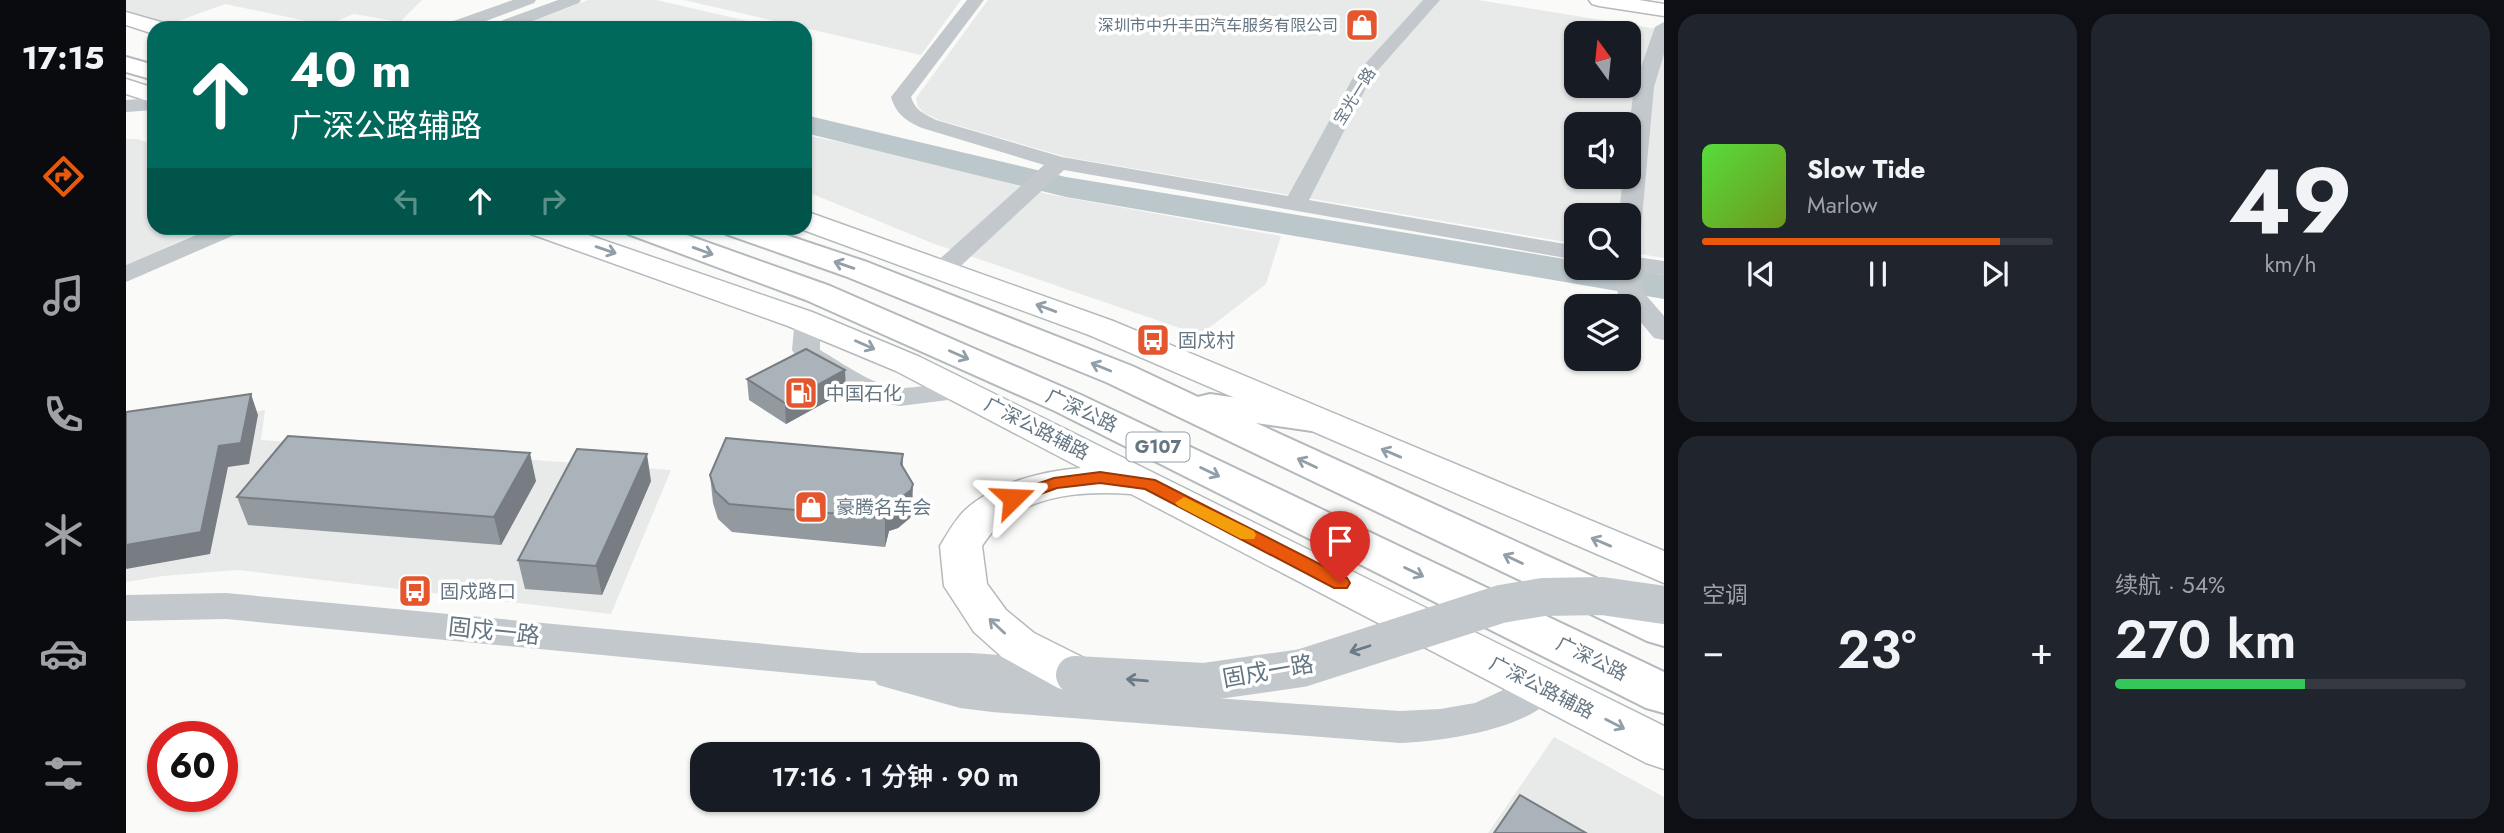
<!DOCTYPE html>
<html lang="zh">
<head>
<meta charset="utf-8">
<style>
  body { margin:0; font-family:Jost,"Noto Sans SC",sans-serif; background:#20242c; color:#f1f3f6; height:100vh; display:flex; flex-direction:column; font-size:26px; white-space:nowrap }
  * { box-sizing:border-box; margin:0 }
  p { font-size:23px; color:#9ea1a6 }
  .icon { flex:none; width:38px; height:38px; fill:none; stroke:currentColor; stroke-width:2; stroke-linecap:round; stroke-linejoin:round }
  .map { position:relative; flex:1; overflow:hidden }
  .panel { display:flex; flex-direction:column; gap:14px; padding:14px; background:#0d0f14; width:840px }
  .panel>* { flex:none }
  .hud { position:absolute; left:21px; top:21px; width:665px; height:214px; border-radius:21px; box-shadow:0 2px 5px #0004; background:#00695c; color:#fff; overflow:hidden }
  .needle { width:46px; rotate:345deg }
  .buttons { position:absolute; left:1438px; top:21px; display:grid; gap:14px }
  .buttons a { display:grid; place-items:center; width:77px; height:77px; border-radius:14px; background:#171b24; box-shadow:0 2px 5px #0004; font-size:35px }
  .speed { position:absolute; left:21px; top:721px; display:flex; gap:14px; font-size:35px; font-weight:700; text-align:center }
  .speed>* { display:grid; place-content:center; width:91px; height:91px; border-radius:50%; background:#171b24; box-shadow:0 2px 5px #0004; line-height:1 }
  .speed .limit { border:10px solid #d22; background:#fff; color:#111 }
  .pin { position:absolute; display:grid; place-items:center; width:60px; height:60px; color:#fff; margin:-72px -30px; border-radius:50% 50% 50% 0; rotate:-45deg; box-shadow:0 0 7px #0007 }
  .pin .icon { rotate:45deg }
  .me { position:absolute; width:77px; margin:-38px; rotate:69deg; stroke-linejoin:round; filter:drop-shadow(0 0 5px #0008) }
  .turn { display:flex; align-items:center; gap:24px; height:147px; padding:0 28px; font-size:32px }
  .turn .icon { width:91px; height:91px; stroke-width:2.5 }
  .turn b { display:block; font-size:49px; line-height:60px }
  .lanes { display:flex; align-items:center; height:66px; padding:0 28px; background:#0003; justify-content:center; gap:35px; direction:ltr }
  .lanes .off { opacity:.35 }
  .big { font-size:52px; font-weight:600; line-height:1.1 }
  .panel .card { flex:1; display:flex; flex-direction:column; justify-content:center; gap:10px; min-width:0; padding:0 24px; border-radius:21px; background:#20242c }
  .panel .dial { align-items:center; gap:0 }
  .dial b { font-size:91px; line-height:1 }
  .song { display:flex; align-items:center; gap:21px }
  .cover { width:84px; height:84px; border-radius:10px; background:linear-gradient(135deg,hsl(110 70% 55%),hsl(80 70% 35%)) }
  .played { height:7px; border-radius:4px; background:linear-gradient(90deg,#ea580c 85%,#363941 85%) }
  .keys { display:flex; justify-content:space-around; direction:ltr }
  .heat { display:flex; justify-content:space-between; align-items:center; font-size:38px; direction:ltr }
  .charge { height:10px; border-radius:5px; background:linear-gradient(90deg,#34c759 54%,#363941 0) }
  .panel .tiles { flex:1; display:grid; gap:14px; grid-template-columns:repeat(2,1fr) }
  .trip { position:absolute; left:564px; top:742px; width:410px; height:70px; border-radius:21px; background:#171b24; box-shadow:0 2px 5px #0004; font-weight:600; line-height:70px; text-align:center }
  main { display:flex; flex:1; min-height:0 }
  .tabs { display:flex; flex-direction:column; width:126px; justify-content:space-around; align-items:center; background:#090b0e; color:#9ea1a6 }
  .tabs .icon { width:49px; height:49px }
  .tabs .on { color:#ea580c }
  .tabs b { font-size:32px; color:#f1f3f6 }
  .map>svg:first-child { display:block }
  .built { fill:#e8e9e9; fill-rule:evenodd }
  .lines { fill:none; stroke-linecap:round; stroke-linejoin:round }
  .river { fill:#bbc7cb; fill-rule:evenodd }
  .major-casing { stroke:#b5babe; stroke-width:3 }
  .highway-casing { stroke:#b4b9bd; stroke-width:4 }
  .minor { fill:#c3c8cc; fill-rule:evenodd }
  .major { fill:#fff; fill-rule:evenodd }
  .highway { fill:#fff; fill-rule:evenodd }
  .minor-bridge { stroke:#c3c8cc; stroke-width:38 }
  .wall { fill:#929a9f }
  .shaded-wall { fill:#777d82 }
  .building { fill:#aab3b9; stroke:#777d82; stroke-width:2 }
  .oneway { stroke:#939fa8 }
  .oneway2 { stroke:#6a7a87 }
  .route { fill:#ea580c; stroke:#983908; stroke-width:2 }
  .slow { fill:#f59e0b }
  .labels { text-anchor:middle; stroke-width:7; stroke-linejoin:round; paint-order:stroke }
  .far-poi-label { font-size:16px; fill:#657683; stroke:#fff; text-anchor:end }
  .far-street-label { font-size:16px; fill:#657683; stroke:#fff }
  .shield { fill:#fff; stroke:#939fa8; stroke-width:2 }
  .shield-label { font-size:18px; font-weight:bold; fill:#657683 }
  .poi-label { font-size:19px; fill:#657683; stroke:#fff; text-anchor:start }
  .street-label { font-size:19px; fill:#657683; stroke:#fff }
  .near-street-label { font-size:23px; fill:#657683; stroke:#fff }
</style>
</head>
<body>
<main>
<nav class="tabs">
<b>17:15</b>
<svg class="icon on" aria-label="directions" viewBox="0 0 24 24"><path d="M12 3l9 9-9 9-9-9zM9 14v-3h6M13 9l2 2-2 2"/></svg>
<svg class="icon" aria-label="music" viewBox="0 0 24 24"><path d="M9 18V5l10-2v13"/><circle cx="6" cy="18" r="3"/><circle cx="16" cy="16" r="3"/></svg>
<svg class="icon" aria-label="phone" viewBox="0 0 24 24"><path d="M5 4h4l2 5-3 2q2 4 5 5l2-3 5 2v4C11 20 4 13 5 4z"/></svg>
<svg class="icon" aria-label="climate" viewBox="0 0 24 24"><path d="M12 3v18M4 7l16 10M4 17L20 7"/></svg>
<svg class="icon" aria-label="car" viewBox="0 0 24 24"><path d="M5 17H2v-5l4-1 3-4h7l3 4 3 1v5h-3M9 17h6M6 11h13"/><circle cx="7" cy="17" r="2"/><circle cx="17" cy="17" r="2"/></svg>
<svg class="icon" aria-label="filters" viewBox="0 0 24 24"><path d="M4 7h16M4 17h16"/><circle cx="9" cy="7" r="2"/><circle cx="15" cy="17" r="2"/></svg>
</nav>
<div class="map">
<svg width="1538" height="833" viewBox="0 0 1538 833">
  <rect width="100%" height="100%" fill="#fafaf8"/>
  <!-- built -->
  <path class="built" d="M0,0h296l-22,22 -46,-8 -28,11 -101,-21 -55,20 -44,-14z
    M462,0h68l122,28h-264z
    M558,0h277l-40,55z
    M862,0h490l179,29 -28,124v-29h-52v53h50l-4,38h-46v29l-511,-87 -127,-37 -15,-7 -6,-6 -2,-9zM1451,33h52v53h-52z
    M1538,48v210l-30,-5 17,-164z
    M679,135l126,26 116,33 234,42 -15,48 -66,51 -268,-92 -127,-52z
    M0,139h12l16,6v83h55l-83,37z
    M139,410l-4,30 410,30 -60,144 -373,-44 -75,6 -37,6v-150z
    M1428,737l110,60v36h-176z"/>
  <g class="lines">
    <!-- river -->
    <path class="river" d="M679,115l261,62 511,84v7h41l46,7v24l-598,-102 -261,-64z"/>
    <defs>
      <path id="major" d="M1463,0h50l25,4v12l-65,-10 -7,-2z
        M0,12l38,11 3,5h-13v6l-28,-9z
        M0,79l28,9v15l-28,-9z
        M679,211l308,110 551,230v32l-575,-248 -291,-107h7z
        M400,228h42l244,84 108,45 744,369v43l-18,-6 -515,-269c-54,-4 -117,1 -149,52l5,38 19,26 28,23 58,29 7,13 -7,13 -17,5 -17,-5 -56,-31 -28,-25 -30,-46 -4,-40c7,-12 15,-26 25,-36 30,-27 77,-39 116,-42l-185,-97 -108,-45 -257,-92z"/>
      <path id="highway" d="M0,57l28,8v15l-28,-8z
        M498,228h43l163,58 251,109 583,277v41l-18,-5 -591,-297 -249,-111 -178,-66z
        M596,228h43l102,34 265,104 66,31 12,-3 116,17 5,8 -5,8 -14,4 -56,-8 408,186v37l-17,-5 -541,-259 -261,-106 -119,-42z"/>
    </defs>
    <!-- major casing -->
    <use href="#major" class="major-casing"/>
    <!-- highway casing -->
    <use href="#highway" class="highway-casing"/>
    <!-- minor -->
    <path class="minor" d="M387,0h23l-2,3 -67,25h-25l3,-4z
      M432,0h23l-2,3 -64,25h-11l-4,-4 3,-4z
      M841,0h17l-73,97c4,13 13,17 25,23l126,37 226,39 66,-120 69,-76h17l-69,78 -62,122 268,46v14l-513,-90 -113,105 -9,3 -9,-3 -4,-5 4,-5 111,-100 -122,-37c-16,-7 -26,-14 -31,-31z
      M1538,22v32l-10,33 -13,141 -4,5 -8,2v-20h-10l4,-38h6v-48l5,-42 21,-60z
      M28,98v12l-28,2v-12z
      M86,228h31l-4,5 -113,49v-17z
      M1503,256l35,5v14l-25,-3 5,21 20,23v24l-10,-2 -32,-38 -4,-5 -4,-27h15z
      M674,311l9,2 11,14v23c21,12 57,38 80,38 24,0 49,-9 72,-3l4,6 -4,6 -72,9 -30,-5 -70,-39 -8,-12 2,-22 -7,-9 4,-6z
      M100,593l635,60h111l95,7 13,4 6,10 -6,10 -11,4 331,23 40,-2 35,-6 67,-31 14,5 5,10c-23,42 -117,54 -161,56l-408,-31 -32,-4 -82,-23 -3,-4 -649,-62 -100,2v-26z"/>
    <!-- major -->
    <use href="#major" class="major"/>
    <!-- highway -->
    <use href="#highway" class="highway"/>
    <!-- minor-bridge -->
    <path class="minor-bridge" d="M949,675l129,7 98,-14 199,-64 42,-7 59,-1 62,9"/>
  </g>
  <!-- wall -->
  <path class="wall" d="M621,379l99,12 -60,33 -37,-24z
    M777,454v15l9,43 -2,6 -12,10 -9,3 -4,16 -153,-15 -14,-13 -5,-16 -3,-28z
    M410,481l-35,64 -253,-20 -11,-28z
    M525,481l-49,114 -77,-6 -7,-29z"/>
  <!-- shaded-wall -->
  <path class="shaded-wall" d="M719,370l1,21 -60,33 -1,-21z
    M125,394l7,21 -9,49 -21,3 -18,87 -84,15v-24l93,-99z
    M404,453l6,28 -35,64 -7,-28z
    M521,454l4,27 -49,114 -6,-29z
    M787,484l-1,28 -2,6 -12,10 -9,3 -4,16v-29l4,-15z"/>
  <!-- building -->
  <path class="building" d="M680,349l39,21 -60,33 -38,-24z
    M125,394l-10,49 -22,3 -18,86 -75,13v-133z
    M162,436l242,17 -36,64 -257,-20z
    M600,438l177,16 -2,10 12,20 -2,6 -13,10 -9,3 -4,15 -156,-14 -14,-13 -5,-16z
    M451,449l70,5 -51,112 -78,-6z
    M1394,795l66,38h-92z"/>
  <!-- one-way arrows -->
  <defs><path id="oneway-shaft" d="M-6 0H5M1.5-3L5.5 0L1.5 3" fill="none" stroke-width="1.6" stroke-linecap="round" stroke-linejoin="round" transform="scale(1.75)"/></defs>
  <g class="oneway">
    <use href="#oneway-shaft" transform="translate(480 250) rotate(19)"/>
    <use href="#oneway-shaft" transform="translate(577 251) rotate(20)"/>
    <use href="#oneway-shaft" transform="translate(718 265) rotate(-161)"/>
    <use href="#oneway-shaft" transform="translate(920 308) rotate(-160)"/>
    <use href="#oneway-shaft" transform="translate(739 345) rotate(24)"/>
    <use href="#oneway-shaft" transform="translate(833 355) rotate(24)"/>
    <use href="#oneway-shaft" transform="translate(975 367) rotate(-158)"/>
    <use href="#oneway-shaft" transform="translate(1265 453) rotate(-157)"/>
    <use href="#oneway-shaft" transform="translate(1181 463) rotate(-155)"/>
    <use href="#oneway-shaft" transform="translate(1084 472) rotate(26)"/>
    <use href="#oneway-shaft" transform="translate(1475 542) rotate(-157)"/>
    <use href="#oneway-shaft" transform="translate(1387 559) rotate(-155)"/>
    <use href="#oneway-shaft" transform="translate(1288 572) rotate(26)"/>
    <use href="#oneway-shaft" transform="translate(871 626) rotate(-137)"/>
    <use href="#oneway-shaft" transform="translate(1489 724) rotate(27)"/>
  </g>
  <g class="oneway2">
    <use href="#oneway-shaft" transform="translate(1234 649) rotate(162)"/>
    <use href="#oneway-shaft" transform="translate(1011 680) rotate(-175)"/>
  </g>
  <!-- route -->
  <path class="route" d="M974,472l55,8 192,98 3,5 -3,5h-13l-189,-99 -45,-6 -43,5 -44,16 -9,-6 3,-4 47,-16z"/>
  <!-- slow -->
  <path class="slow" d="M1058,497l70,34 2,4 -2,4h-13l-63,-33 -3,-3z"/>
  <!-- icons -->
  <defs>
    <symbol id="shop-square" viewBox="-11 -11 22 22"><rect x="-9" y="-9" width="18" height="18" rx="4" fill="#e4572e" stroke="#fff"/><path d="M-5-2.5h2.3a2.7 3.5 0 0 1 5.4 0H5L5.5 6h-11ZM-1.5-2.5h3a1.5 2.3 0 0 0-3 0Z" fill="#fff"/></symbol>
    <symbol id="bus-square" viewBox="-11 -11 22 22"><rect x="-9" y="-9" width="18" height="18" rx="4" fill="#e4572e" stroke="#fff"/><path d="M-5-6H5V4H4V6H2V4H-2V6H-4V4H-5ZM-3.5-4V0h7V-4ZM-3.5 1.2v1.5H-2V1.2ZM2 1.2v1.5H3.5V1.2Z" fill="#fff"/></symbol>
    <symbol id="fuel-square" viewBox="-11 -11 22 22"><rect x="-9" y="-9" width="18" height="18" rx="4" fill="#e4572e" stroke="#fff"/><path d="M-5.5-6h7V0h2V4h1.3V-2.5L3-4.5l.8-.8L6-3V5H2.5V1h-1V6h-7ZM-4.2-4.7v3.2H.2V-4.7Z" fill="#fff"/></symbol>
  </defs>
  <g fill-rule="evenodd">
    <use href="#shop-square" x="1217" y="6" width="38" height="38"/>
    <use href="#bus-square" x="1008" y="321" width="38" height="38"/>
    <use href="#fuel-square" x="656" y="374" width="38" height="38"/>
    <use href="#shop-square" x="666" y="488" width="38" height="38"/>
    <use href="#bus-square" x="270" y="572" width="38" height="38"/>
  </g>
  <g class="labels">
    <!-- far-poi labels -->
    <g class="far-poi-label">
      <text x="1212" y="31">深圳市中升丰田汽车服务有限公司</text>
    </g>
    <!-- far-street labels -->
    <g class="far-street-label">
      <text transform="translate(1228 96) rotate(-58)" y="6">宝光一路</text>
    </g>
    <!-- shield labels -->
    <rect class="shield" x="1000.5" y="432.5" width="63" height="29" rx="5"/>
    <g class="shield-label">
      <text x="1032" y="453">G107</text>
    </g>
    <!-- poi labels -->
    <g class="poi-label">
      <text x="1052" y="347">固戍村</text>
      <text x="700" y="400">中国石化</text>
      <text x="710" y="514">豪腾名车会</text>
      <text x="314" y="598">固戍路口</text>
    </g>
    <!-- street labels -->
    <g class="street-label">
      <text transform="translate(956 410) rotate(25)" y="7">广深公路</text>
      <text transform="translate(911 428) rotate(27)" y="7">广深公路辅路</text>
      <text transform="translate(1466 658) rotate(26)" y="7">广深公路</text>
      <text transform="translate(1416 687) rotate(27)" y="7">广深公路辅路</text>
    </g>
    <!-- near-street labels -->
    <g class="near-street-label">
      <text transform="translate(368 631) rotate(6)" y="8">固戍一路</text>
      <text transform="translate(1142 671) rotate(-10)" y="8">固戍一路</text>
    </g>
  </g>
</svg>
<div class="buttons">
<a><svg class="needle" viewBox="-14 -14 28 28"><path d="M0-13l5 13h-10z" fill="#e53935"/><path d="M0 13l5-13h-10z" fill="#9ea1a6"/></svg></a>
<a><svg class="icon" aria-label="sound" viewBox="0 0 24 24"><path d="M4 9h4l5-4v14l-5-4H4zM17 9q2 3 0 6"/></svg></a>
<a><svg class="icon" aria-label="search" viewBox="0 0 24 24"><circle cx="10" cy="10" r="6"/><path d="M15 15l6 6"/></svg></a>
<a><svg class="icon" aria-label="layers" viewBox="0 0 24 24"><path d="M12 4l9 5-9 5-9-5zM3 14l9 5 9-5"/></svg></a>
</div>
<div class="speed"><div class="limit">60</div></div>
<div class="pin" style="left:1214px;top:583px;background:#d93025"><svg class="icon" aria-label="arrive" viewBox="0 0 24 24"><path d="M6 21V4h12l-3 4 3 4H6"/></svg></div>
<svg class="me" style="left:887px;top:498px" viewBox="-20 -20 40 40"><path d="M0-17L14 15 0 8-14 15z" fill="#ea580c" stroke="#fff" stroke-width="4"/></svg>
<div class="trip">17:16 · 1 分钟 · 90 m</div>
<div class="hud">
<div class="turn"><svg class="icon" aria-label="ahead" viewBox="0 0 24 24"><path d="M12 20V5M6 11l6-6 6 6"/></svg><div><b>40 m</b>广深公路辅路</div></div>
<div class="lanes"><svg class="icon off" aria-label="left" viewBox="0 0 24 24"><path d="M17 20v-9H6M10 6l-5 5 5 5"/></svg><svg class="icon" aria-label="ahead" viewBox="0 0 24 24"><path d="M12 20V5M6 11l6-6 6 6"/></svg><svg class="icon off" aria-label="right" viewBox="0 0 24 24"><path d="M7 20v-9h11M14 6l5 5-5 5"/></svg></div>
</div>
</div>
<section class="panel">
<div class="tiles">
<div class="card">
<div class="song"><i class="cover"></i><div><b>Slow Tide</b><p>Marlow</p></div></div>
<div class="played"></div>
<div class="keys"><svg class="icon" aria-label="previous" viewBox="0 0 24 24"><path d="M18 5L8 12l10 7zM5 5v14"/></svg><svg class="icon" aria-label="pause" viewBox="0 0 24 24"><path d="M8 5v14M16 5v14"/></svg><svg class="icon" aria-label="next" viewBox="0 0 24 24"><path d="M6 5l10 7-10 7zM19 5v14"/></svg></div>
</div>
<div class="card dial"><b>49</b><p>km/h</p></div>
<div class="card"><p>空调</p>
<div class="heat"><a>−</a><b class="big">23°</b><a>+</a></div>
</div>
<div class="card"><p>续航 · 54%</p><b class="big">270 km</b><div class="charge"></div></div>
</div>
</section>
</main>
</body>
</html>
